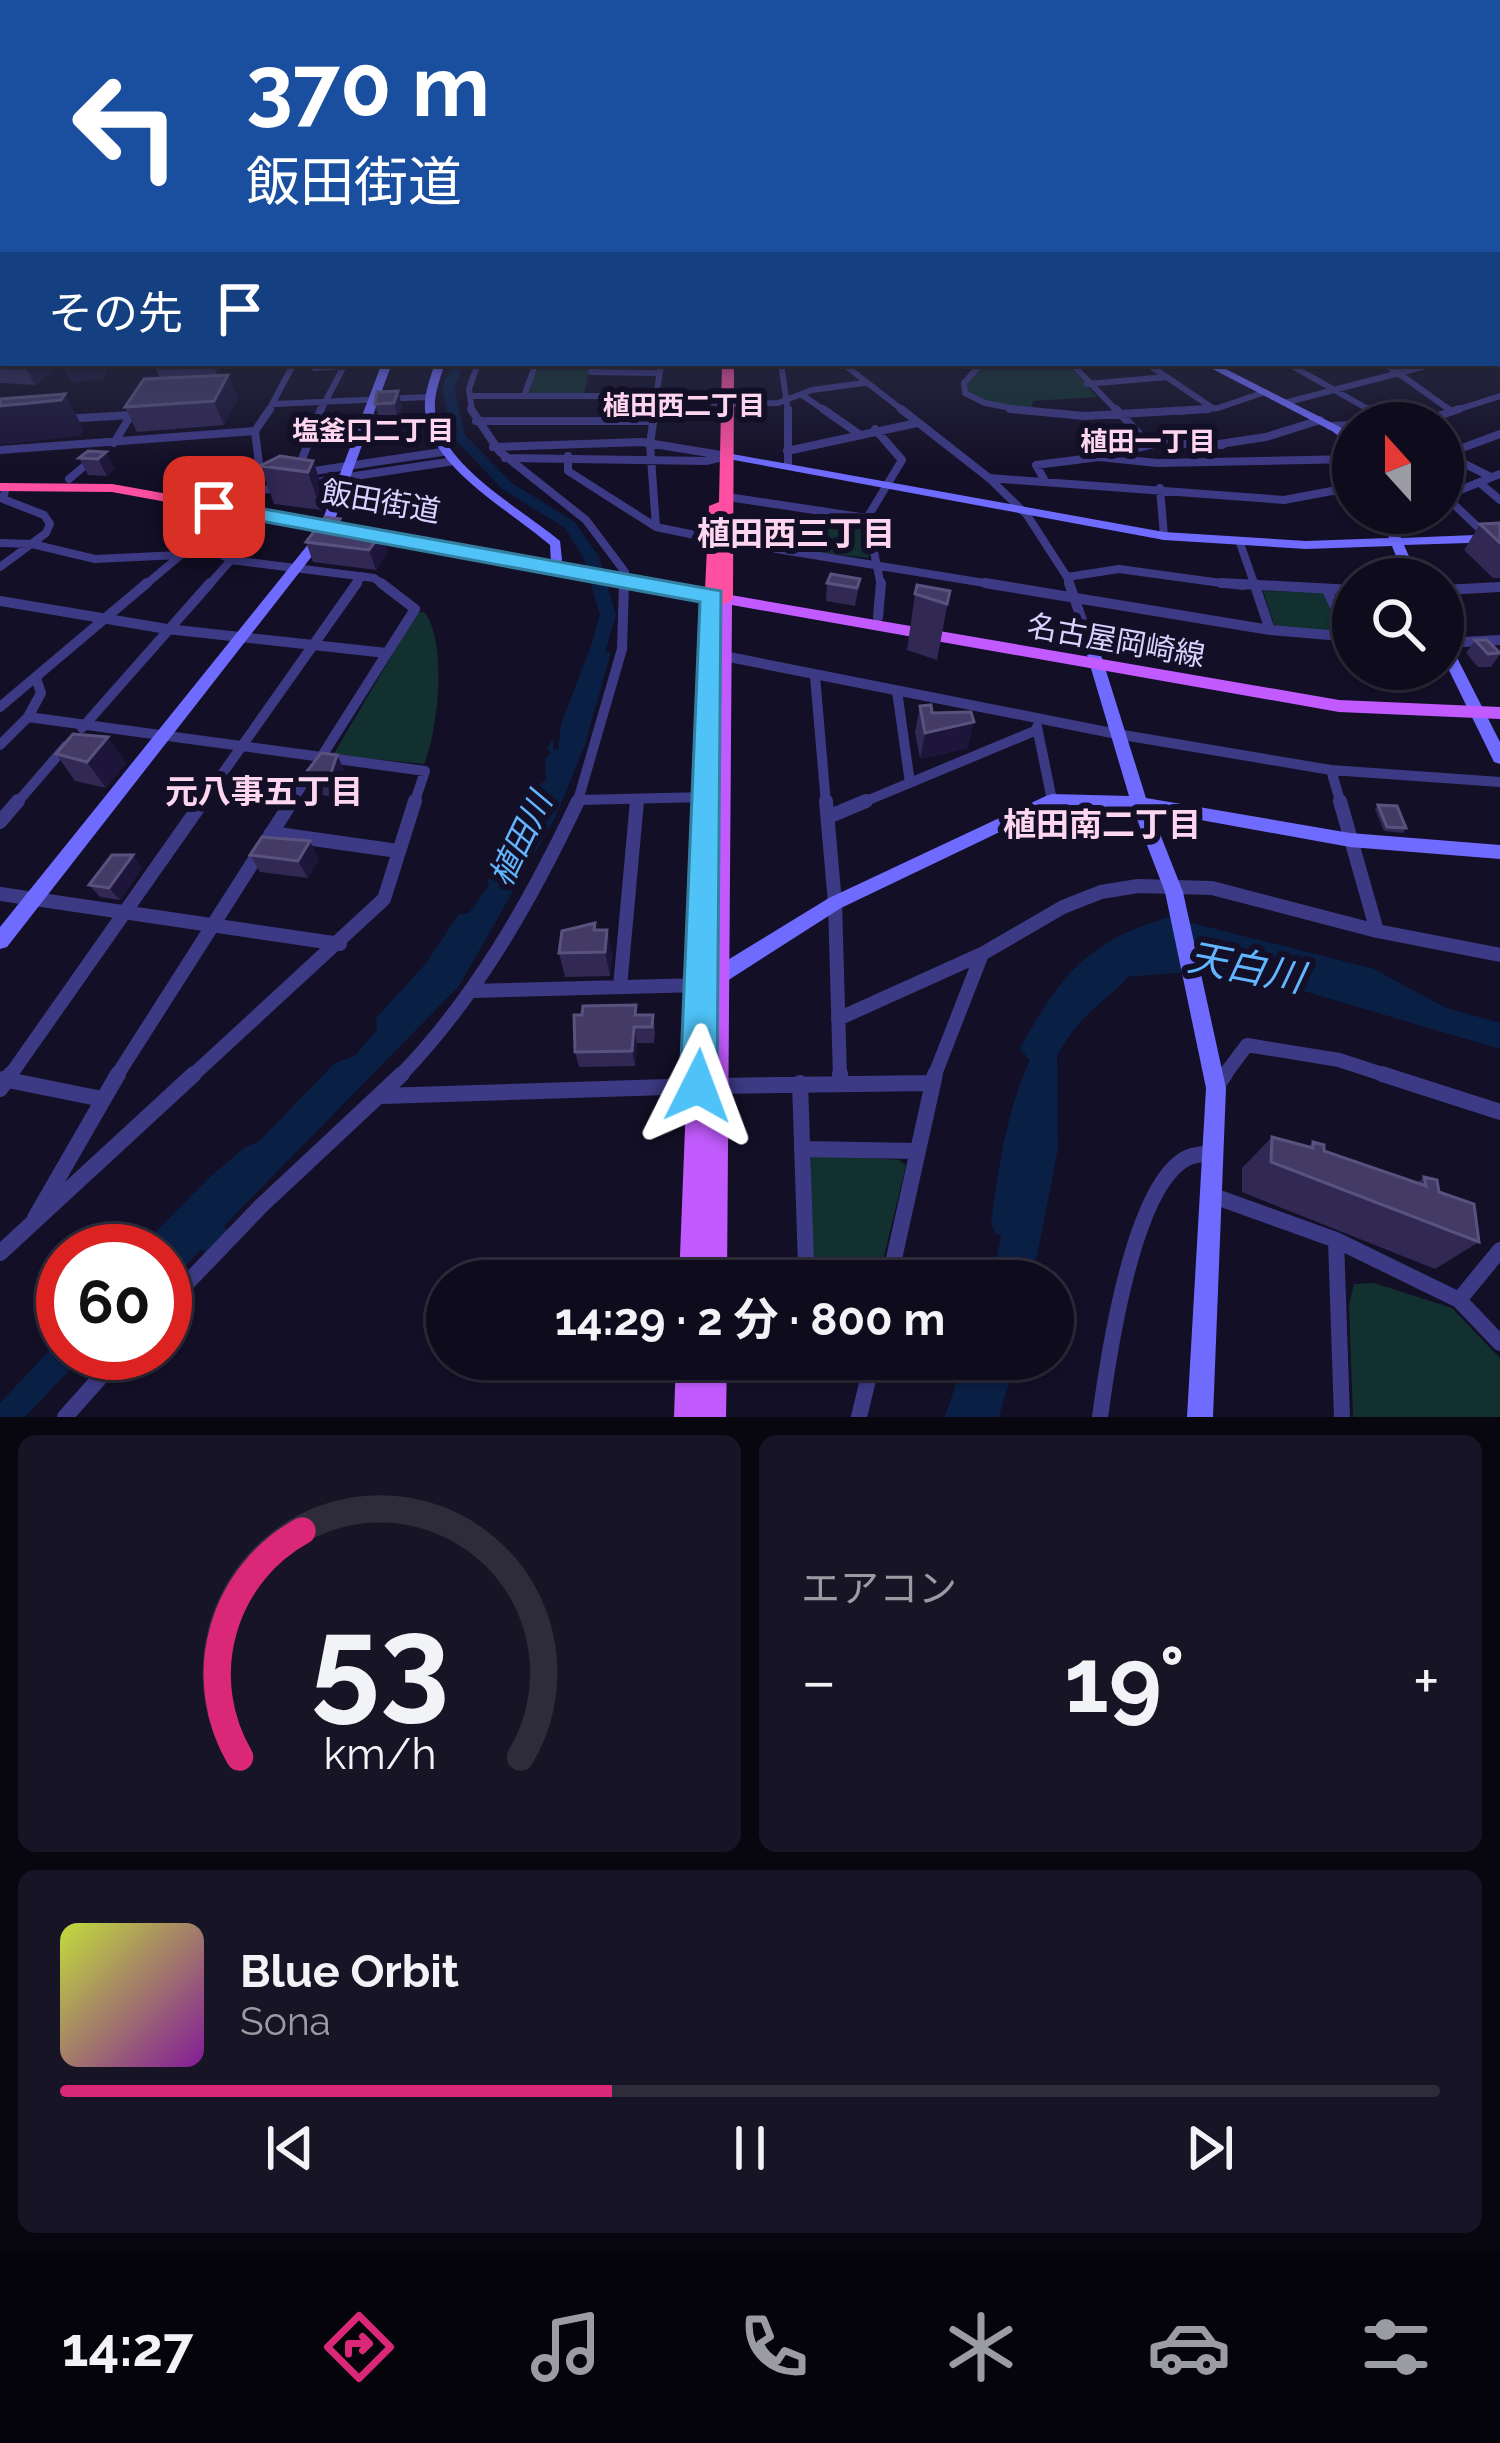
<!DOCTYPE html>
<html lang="ja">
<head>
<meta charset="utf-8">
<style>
  body { margin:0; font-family:Raleway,"Noto Sans JP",sans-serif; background:#171425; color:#f1f3f6; height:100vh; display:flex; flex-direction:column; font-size:45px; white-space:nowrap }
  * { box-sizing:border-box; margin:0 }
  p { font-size:39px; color:#9b9ba3 }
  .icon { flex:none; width:66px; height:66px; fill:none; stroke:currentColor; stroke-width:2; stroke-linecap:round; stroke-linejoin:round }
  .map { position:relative; height:1417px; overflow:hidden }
  .side { display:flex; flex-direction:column; gap:18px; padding:18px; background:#08060f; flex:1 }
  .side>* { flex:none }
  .banner { position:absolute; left:0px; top:0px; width:1500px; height:366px; box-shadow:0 3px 9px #0004,0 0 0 3px #2e2b3b; background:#1a4fa0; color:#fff; overflow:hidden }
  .needle { width:78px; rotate:339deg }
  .tools { position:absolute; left:1332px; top:402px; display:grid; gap:24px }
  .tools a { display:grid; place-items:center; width:132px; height:132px; border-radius:50%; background:#0e0b1c; box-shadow:0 3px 9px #0004,0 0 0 3px #2e2b3b; font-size:60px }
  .speed { position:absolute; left:36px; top:1224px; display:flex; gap:24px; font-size:60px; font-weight:700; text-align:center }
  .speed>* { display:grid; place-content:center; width:156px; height:156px; border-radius:50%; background:#0e0b1c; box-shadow:0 3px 9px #0004,0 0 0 3px #2e2b3b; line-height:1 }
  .speed .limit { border:18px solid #d22; background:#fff; color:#111 }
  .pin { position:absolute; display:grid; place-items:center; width:102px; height:102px; color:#fff; margin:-51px; border-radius:24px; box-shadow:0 6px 18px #0006 }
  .me { position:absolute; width:132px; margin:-66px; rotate:3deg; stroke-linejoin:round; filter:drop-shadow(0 0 9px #0008) }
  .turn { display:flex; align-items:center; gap:42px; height:252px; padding:0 48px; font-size:54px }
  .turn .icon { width:156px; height:156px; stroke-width:2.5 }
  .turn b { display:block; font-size:84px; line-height:102px }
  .then { display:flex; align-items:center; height:114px; padding:0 48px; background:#0003; gap:24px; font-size:45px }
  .big { font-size:90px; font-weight:700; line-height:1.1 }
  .side .tile { flex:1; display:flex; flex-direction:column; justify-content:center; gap:18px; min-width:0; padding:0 42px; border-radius:18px; background:#171425 }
  .side .dial { align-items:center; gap:0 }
  .dial svg { height:312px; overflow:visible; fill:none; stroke:#2e2b3b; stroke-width:7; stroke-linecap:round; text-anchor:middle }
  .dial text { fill:#f1f3f6; stroke:none }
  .song { display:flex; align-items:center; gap:36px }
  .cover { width:144px; height:144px; border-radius:18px; background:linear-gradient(135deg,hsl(70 70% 55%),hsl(290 70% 35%)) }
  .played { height:12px; border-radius:6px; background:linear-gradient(90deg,#db2777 40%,#2e2b3b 40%) }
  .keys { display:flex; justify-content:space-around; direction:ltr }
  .heat { display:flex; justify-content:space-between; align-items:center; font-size:66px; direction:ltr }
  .side .tiles { flex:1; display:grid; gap:18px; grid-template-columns:1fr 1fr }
  .tile:last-child { grid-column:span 2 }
  .trip { position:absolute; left:426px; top:1260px; width:648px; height:120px; border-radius:60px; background:#0e0b1c; box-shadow:0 3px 9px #0004,0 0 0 3px #2e2b3b; font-weight:700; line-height:120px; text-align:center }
  .menu { display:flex; height:192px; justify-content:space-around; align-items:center; background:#06040b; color:#9b9ba3 }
  .menu .icon { width:84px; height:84px }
  .menu .current { color:#db2777 }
  .menu b { font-size:54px; color:#f1f3f6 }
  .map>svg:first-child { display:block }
  .green { fill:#12302f }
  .water { fill:#0a1f44 }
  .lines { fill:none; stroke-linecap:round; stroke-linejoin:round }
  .river { fill:#0a1f44; fill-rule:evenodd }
  .street-far4 { stroke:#3d3a85; stroke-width:6 }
  .street-far3 { stroke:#3d3a85; stroke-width:8 }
  .street-far2 { stroke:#3d3a85; stroke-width:10 }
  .street-far1 { stroke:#3d3a85; stroke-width:14 }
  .street { stroke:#3d3a85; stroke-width:16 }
  .secondary { fill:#6f6bff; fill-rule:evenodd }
  .primary { fill:#c25bff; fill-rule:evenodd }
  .highway { fill:#ff4fa3; fill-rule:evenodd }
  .wall { fill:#312854 }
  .shaded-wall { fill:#1d163a }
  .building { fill:#433a66; stroke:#5a527e; stroke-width:3 }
  .route { fill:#4fc3f7; stroke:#337fa1; stroke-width:3 }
  .labels { text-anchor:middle; stroke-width:12; stroke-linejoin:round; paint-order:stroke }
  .far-neighbourhood-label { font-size:27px; font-weight:bold; fill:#ffd6f0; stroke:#130f26 }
  .street-label { font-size:30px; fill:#d9d4ff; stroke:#130f26 }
  .neighbourhood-label { font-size:33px; font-weight:bold; fill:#ffd6f0; stroke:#130f26 }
  .water-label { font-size:33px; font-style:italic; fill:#62b6ff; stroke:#130f26 }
  .near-water-label { font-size:39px; font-style:italic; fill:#62b6ff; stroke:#130f26 }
</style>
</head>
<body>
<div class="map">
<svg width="1500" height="1417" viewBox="0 0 1500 1417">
  <rect width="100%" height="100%" fill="#130f26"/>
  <!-- green -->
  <path class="green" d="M538,363h53l-7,32 -56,-2z
    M986,363h81l30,34 -64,4 -2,11c-22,-4 -50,-6 -65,-24l1,-7z
    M826,514l35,5 8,39 -55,-6z
    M1263,591l61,1 19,40 -68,-4z
    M424,612c24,29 14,119 0,152l-91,-9 84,-142z
    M811,1154l88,6 7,5 -28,116h-15l-53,-21z
    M1374,1283l78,25 48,50v59h-147l-4,-112 5,-21z"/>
  <!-- water -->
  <path class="water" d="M589,651l22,1 -26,93 -29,71 -97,170 -235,240 6,8 -21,22 -7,-7 -37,37v-35h-28l74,-75 33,-28 15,-7 76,-78 21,-8 21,-26 -1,-11 51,-56 32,-48 10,-1 19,-26 1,-19 29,-43 -6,-8 13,-23 21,-14 -1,-20 6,-7 -4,-5 7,-11 -1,12 5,2 3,-27z
    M1169,917l205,52 70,38 56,16v26l-271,-80 -131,10 -21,14 -14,30 -6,32 1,94 -26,132h-40l43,-213 -15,-20c41,-72 66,-107 149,-131z
    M63,1336v17h23l-61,64h-25v-14z
    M964,1359h52l-17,58h-54z"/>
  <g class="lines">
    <!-- river -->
    <path class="river" d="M453,363h12l-11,25 11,47 47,48 63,39 24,35 17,58 -18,62 -6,2 -9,-6 17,-58 -17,-58 -18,-29 -63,-39 -50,-53 -10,-48z
      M1125,956l8,3 3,7c-11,20 -43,40 -59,60 -45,55 -51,129 -58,197l-4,10 -10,4 -10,-4 -4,-10c11,-82 23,-164 82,-227 15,-15 33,-32 52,-40z"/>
    <!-- street-far4 -->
    <path class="street-far4" d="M305,363l10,5 82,-5
      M781,363l7,49
      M842,363l63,49
      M982,363l-18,20 1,10 20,10 48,9
      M1071,363l47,49
      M1146,363l65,44
      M1287,363l86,49
      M1384,363l66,47
      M591,372l69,1
      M1087,384l80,-7
      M802,395l25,17
      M472,396h186l59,7
      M524,396l12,-33
      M1288,402l149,-39
      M275,404l153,-7
      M727,404l51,-1 34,-13 52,-7
      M268,412l26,-49
      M320,412l24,-46
      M472,412l-3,-23 9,-26
      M654,412l7,-49
      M1178,412l40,-4 47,-16
      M1450,412l50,-16"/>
    <!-- street-far3 -->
    <path class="street-far3" d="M471,409l28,42 87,69 39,52
      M655,409l-5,35 6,83
      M788,409v56
      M823,409l36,25
      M901,409l88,69 38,37 40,62
      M1010,409l74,7 124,-7
      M1116,409l26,28 22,2
      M1368,409l24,14
      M63,419l68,-4 -17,28
      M476,421h178
      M1395,423l26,-1 38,-13
      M1330,426l23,-1
      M875,429l27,31 -35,58 14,68
      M1219,444l47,-7 54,-17
      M1222,445l-64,-2 -59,14 58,6 196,-4
      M493,447l149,-5 85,14
      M0,450l255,-19
      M787,451l130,-28
      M1445,454l46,23
      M1443,455l57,-21
      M568,456v15l88,56 58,12
      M505,458l201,3 21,-5
      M298,470l23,-61
      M307,472l135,-20
      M989,478l295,22 69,-13
      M69,479l25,-21
      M1045,481l-9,-16 63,-8
      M309,483l145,-22
      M1480,483l20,17
      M1160,488l4,48
      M243,492l36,-4
      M1445,496l55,52
      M728,497l139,21
      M1443,497l57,-23
      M1388,521l19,-8
      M727,541l276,45
      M199,542l32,18 143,18 11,8
      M0,543l32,1 63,15 84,-4
      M1240,543l15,43
      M810,554l13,-43
      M0,567l46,-34 4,-9 -6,-9 -41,-16 3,-12
      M144,586l86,-72 29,-50 -4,-33 15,-22
      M208,586l23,-26
      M355,586l7,-10
      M624,586v-5
      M1070,586l-3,-9 52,-8 124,17"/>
    <!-- street-far2 -->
    <path class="street-far2" d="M985,583l285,47 83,7
      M1069,583l25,72
      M1221,583l132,7
      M1254,583l16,47
      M1327,590l22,46
      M1443,590l57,-3
      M0,601l167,28 219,24
      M878,617l3,-34
      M1443,643l57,-3
      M724,656l393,78 214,36 169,12
      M815,676l11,128
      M36,678l5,15 -13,24 397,54 -11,33
      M897,691l13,92
      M0,707l147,-124
      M1037,727l15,73
      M82,728l128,-145
      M0,745l28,-28
      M320,759l95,-150 -34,-26
      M1331,770l10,34
      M579,800l127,-3
      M16,804l50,-58
      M201,804l156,-221
      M290,804l19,-29
      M577,804l45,-155 2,-66
      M637,804v-5
      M859,804l178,-74"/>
    <!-- street-far1 -->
    <path class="street-far1" d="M826,801l9,102 5,174
      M1340,801l37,130
      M828,817l38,-16
      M0,822l18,-21
      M271,833l127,18
      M0,894l340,50
      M620,987l17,-186
      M471,991l231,-6
      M838,1019l144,-65 81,-47 38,-15 37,-6 74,2 165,43 123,24
      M9,1077l194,-276
      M116,1077l176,-276
      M191,1077l193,-178 31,-98
      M399,1077c77,-79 132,-177 179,-276
      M934,1077l48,-123
      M1223,1077l24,-32 92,15 52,17"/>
    <!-- street -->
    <path class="street" d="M840,1074v8
      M1382,1074l118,38
      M3,1079l99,20
      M800,1083l6,182 42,16
      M1217,1085l8,-11
      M717,1086l213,-3
      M0,1089l11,-15
      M382,1096l317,-10
      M805,1149l110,2
      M1211,1195l125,45 123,60 41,43
      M35,1218l83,-144
      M1336,1240l6,177
      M0,1253l194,-179
      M889,1281l46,-207
      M1459,1300l41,-50
      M165,1306l96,-100 141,-132
      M65,1417l57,-64
      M859,1417l14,-58
      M1100,1417c8,-59 32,-227 85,-258 8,-5 19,-5 28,-6"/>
    <!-- secondary -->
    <path class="secondary" d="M1497,315l3,1v6l-3,-1z
      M382,363h10l-62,170 -323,414 -7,2v-22l318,-395z
      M435,363h10c-6,19 -13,35 -9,55 10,50 87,92 124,123l2,19 -1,3h-10l-1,-18c-38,-33 -115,-75 -124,-127 -4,-20 3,-36 9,-55z
      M1201,363h13l126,64 13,11v9l-21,-16z
      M727,453l437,79 142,9 83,-3 -11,-25h12l11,25 99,-4v8l-96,3 15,34h-14l-13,-33 -86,3 -142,-9 -441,-82 -2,-2z
      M1443,639l7,5 50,98v22l-6,-2 -2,-4 -49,-100z
      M1094,650l7,5 45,143 204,35 150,12v14l-150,-12 -199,-36 32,81 43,196 -13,329h-26l19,-329 -41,-196 -32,-83 -79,-3 -213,102 -114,73 -7,3 -7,-3 -3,-6 3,-6 116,-71 217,-102 6,-2 77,2 -42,-141z"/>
    <!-- primary -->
    <path class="primary" d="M713,591l7,5 5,-2 614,106 161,7v12l-161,-7 -607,-107 -5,676h-48l27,-685z
      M676,1359h51l-1,58h-52z"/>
    <!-- highway -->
    <path class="highway" d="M722,363h12l-1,236 -8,5 -613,-112 -112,-1v-8l112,1 593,106 4,-84 10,-4z"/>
  </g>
  <!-- wall -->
  <path class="wall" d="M0,348l3,15h107l-6,16 -33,3 -9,-17 -27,20 -35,-2z
    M153,363h71l-7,12 -57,3z
    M228,375l10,23 -14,27 -87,7 -12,-25z
    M398,391l4,15 -4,12h-19l-4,-14z
    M88,451l27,17 -8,8 -19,-1 -9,-17z
    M313,461l13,37 -5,12 -47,-6 -14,-38z
    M340,519l5,16 43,17 -12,18 -63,-8 -7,-20z
    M204,523l20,1 8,17 -8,5 -12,-6z
    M1500,523v55h-7l-29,-28 16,-26z
    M860,579l-5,27 -29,-5 1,-18z
    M950,591l-13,69 -30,-10 8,-56z
    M1475,640l25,14 -9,13h-13l-12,-14z
    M920,706l12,7 36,35 -48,11 -5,-27z
    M56,754l70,9 -20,25 -31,-7z
    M337,755l7,15 -10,27 -25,-4 -7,-15z
    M1378,805l28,23 -3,5 -19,-2 -9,-22z
    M133,855l9,13 -22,32 -20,-3 -11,-12z
    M250,855l69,4 -11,19 -48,-6z
    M597,930h10l5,25 -2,21 -45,1 -6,-24z
    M637,1015h16l2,16 -1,12h-17l-2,23 -56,1 -4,-15z
    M1272,1137l36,10 5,-5 11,9 93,32 7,-6 15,15 40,50 -44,27 -193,-77v-24z"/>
  <!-- shaded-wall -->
  <path class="shaded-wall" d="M3,321v21l-3,2v-22z
    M30,363h80l-6,16 -33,3 -9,-17 -27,20 -10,-19z
    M212,363h12l-7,12z
    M228,375l10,23 -14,27 -10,-24z
    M398,391l4,15 -4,12 -4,-15z
    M65,394l19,36 -4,6 -80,9v-39z
    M106,452l9,16 -8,8 -9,-17z
    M313,461l13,37 -5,12 -13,-38z
    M340,519l7,21 -17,-7z
    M224,524l8,17 -8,5 -8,-17z
    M382,532l6,20 -12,18 -7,-20z
    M974,722l-6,26 -48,11 5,-26z
    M108,737l18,26 -20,25 -19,-26z
    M337,755l7,15 -10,27 -6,-15z
    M310,841l9,18 -11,19 -10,-17z
    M133,855l9,13 -22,32 -11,-12z
    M607,930l5,25 -2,21 -5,-24z
    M634,1027l3,16 -2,23 -3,-15z"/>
  <!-- building -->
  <path class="building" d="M3,300v21l-3,1v-21z
    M3,346v17h27l-5,3 -25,-1v-17z
    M228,375l-14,26 -89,6 19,-28z
    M398,391l-4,12 -19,1 2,-12z
    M65,394l-4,6 -61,6v-7z
    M88,451l18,1 -8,7 -19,-1z
    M280,456l33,5 -5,11 -48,-6z
    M214,517l10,7 -8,5 -12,-6z
    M325,517l15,2 -10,14 21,3 4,-6 27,2 -13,18 -63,-8z
    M1500,523v20l-20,-19z
    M831,574l29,5 -3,9 -30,-5z
    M917,585l33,6 -3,13 -32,-10z
    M1475,640h12l13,13 -12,1z
    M931,705l1,8 39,-1 3,10 -49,11 -5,-27z
    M73,734l35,3 -21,25 -31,-8z
    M321,753l16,2 -9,27 -26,-4z
    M1378,805l19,1 9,22 -19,-1z
    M262,837l48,4 -12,20 -48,-6z
    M112,855h21l-24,33 -20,-3z
    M595,923l-1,7h13l-2,22 -46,1 3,-22z
    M636,1005l-1,10h18l-1,12h-18l-2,24 -57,1 -1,-37h8l1,-9z
    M1272,1137l41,11v-6l11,3v6l102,35 -2,-9 13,3 2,12 35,12 5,38 -208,-80z"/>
  <!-- sky -->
  <linearGradient id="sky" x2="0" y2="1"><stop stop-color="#0a0815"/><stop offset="0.58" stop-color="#333752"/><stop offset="1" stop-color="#333752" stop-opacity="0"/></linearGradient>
  <rect width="1500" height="470" fill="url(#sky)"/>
  <!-- route -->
  <path class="route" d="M214,500l507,91 -4,495 -5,13 -14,6 -13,-6 -5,-13 20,-484 -494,-91v-9z"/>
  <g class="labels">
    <!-- far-neighbourhood labels -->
    <g class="far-neighbourhood-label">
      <text x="684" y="415">植田西二丁目</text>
      <text x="373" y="440">塩釜口二丁目</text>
      <text x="1148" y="451">植田一丁目</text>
    </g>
    <!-- street labels -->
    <g class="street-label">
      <text transform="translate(381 502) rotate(10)" y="10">飯田街道</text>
      <text transform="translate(1116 641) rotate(10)" y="10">名古屋岡崎線</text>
    </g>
    <!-- neighbourhood labels -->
    <g class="neighbourhood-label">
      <text x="796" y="545">植田西三丁目</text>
      <text x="264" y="803">元八事五丁目</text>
      <text x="1102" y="836">植田南二丁目</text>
    </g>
    <!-- water labels -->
    <g class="water-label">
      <text transform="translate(520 839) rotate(-64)" y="12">植田川</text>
    </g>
    <!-- near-water labels -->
    <g class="near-water-label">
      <text transform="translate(1246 967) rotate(11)" y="14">天白川</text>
    </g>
  </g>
</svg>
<div class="tools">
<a><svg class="needle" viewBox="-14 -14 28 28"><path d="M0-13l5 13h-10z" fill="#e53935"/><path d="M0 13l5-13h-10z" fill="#9b9ba3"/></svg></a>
<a><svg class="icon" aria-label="search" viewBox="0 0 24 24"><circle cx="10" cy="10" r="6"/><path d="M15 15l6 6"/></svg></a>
</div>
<div class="speed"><div class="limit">60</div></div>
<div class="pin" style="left:214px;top:507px;background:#d93025"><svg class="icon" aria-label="arrive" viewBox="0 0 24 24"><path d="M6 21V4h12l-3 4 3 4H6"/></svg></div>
<svg class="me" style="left:698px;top:1086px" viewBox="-20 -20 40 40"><path d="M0-17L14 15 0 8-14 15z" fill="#4fc3f7" stroke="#fff" stroke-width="4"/></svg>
<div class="trip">14:29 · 2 分 · 800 m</div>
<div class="banner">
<div class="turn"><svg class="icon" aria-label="left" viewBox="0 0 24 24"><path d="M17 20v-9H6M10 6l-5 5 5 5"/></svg><div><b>370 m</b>飯田街道</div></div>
<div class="then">その先<svg class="icon" aria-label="arrive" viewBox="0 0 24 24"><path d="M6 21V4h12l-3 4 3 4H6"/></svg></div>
</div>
</div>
<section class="side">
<div class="tiles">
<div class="tile dial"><svg viewBox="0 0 100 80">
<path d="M14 69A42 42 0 1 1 86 69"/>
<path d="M14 69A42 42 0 0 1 30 11" stroke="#db2777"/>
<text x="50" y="56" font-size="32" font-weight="700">53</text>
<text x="50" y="72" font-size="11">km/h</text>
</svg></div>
<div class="tile"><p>エアコン</p>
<div class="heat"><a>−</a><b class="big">19°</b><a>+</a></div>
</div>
<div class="tile">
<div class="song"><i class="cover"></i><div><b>Blue Orbit</b><p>Sona</p></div></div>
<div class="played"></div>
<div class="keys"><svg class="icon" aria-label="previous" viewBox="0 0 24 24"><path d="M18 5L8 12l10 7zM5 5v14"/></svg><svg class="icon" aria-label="pause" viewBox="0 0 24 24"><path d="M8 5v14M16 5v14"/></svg><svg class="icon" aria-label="next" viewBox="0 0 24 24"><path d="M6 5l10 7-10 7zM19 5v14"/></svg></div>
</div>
</div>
</section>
<nav class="menu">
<b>14:27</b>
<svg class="icon current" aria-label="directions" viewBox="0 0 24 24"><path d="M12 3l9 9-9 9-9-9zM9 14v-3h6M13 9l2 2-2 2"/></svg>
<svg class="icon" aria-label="music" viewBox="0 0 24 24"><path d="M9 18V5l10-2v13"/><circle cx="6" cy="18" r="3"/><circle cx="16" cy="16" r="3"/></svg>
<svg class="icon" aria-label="phone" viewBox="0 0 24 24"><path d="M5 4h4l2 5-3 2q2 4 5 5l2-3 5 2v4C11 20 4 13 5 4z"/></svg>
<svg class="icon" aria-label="climate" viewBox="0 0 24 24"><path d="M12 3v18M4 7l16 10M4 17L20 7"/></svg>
<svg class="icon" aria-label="car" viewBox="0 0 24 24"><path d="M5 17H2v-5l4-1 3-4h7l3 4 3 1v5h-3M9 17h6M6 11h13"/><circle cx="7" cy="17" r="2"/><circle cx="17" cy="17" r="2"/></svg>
<svg class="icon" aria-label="filters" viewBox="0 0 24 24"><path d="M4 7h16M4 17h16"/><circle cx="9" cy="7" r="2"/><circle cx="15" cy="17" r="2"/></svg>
</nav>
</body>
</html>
